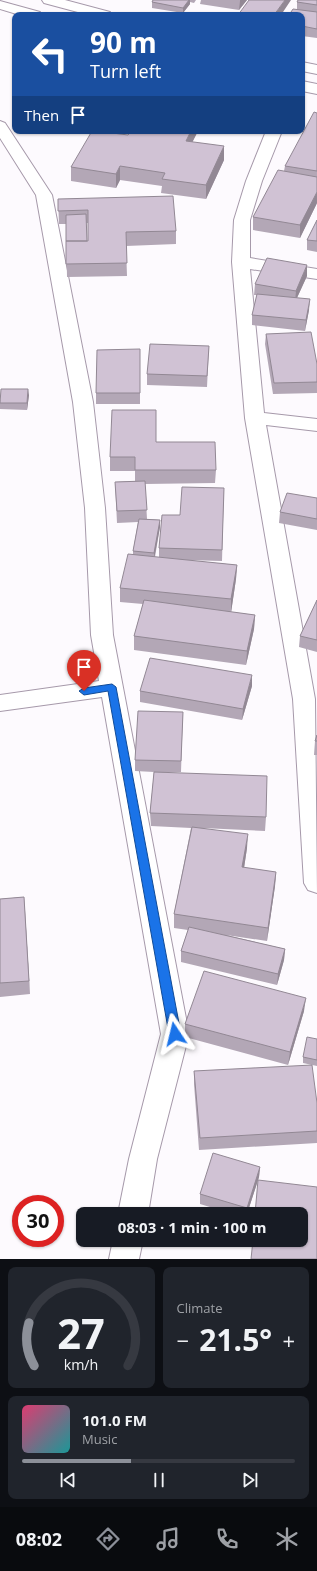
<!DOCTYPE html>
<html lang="en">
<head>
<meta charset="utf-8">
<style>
  body { margin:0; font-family:"Open Sans",sans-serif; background:#20242c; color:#f1f3f6; height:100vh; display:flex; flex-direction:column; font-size:15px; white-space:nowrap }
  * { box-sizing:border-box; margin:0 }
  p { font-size:13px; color:#9ea1a6 }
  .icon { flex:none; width:22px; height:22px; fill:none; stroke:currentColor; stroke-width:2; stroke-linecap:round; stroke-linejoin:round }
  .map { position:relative; height:1259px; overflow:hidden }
  .details { display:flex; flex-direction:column; gap:8px; padding:8px; background:#0d0f14; flex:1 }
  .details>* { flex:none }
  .top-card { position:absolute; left:12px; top:12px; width:293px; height:122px; border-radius:8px; box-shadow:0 1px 3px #0004; background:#1a4fa0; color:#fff; overflow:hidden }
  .speed { position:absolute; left:12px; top:1195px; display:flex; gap:8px; font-size:20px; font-weight:700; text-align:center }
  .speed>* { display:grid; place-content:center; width:52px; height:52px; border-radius:50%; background:#171b24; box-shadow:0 1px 3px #0004; line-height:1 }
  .speed .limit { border:6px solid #d22; background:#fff; color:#111 }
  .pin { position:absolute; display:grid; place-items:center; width:34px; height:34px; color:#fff; margin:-41px -17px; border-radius:50% 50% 50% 0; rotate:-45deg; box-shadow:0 0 4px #0007 }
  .pin .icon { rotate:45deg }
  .me { position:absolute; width:44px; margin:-22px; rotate:350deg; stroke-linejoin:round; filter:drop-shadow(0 0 3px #0008) }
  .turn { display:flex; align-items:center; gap:14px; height:84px; padding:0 12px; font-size:18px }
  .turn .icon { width:52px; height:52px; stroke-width:2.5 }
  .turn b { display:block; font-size:28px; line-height:34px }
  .then { display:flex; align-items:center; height:38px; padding:0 12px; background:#0003; gap:8px; font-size:15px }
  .big { font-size:30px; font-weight:700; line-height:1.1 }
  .details .card { flex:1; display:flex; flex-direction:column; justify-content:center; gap:6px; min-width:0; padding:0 14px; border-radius:8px; background:#20242c }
  .details .dial { align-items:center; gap:0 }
  .dial svg { height:104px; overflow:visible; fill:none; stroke:#363941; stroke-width:7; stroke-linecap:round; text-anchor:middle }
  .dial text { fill:#f1f3f6; stroke:none }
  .song { display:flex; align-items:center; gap:12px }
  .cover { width:48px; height:48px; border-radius:6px; background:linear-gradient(135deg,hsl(340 70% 55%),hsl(180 70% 35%)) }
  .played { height:4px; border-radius:2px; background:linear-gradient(90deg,#8c9099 40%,#363941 40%) }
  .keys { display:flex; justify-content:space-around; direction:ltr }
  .heat { display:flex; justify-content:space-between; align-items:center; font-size:22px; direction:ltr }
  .details .tiles { flex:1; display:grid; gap:8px; grid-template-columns:1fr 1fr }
  .card:last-child { grid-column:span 2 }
  .trip { position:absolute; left:76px; top:1207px; width:232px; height:40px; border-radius:8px; background:#171b24; box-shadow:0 1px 3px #0004; font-weight:700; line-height:40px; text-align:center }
  .menu { display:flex; height:64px; justify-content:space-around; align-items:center; background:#090b0e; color:#9ea1a6 }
  .menu .icon { width:28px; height:28px }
  .menu .on { color:#8c9099 }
  .menu b { font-size:18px; color:#f1f3f6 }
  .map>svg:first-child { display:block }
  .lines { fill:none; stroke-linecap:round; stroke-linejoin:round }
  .street-casing { stroke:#a699aa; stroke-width:2 }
  .secondary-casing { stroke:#a699aa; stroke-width:2 }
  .street { fill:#fff; fill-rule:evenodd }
  .secondary { fill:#fff; fill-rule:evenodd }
  .wall { fill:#b3a7b6; fill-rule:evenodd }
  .shaded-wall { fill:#928894 }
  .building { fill:#d0c2d4; stroke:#928894 }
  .route { fill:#1a73e8; stroke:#114b97 }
</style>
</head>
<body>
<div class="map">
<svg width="317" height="1259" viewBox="0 0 317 1259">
  <rect width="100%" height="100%" fill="#fdfafe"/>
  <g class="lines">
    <defs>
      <path id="street" d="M0,121l5,2 47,72 41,207 12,106 8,127 76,399 -32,125 -9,55h-30l11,-55 32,-125 -59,-337 -102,14v-16l99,-14 -8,-46 -6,-127 -12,-106 -37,-207 -36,-57z
        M266,131h16l-20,50 -12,39v38l67,11v10l-67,-10 14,144 53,6v12l-51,-6 49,274 2,194 -9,-3 -4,-7 -11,-184 -48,-281 -13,-156 2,-42 12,-39z
        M113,1240h30l-4,19h-30z"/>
      <path id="secondary" d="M42,0h23l45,12 2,3h-23l-45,-12z
        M0,1l40,11 2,3h-22l-20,-6z
        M302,62l15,3v9l-15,-3z
        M302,81l15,3v10l-15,-3z"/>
    </defs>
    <!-- street casing -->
    <use href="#street" class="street-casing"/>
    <!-- secondary casing -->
    <use href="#secondary" class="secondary-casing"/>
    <!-- street -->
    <use href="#street" class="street"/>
    <!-- secondary -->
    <use href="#secondary" class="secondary"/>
  </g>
  <!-- wall -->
  <path class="wall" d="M153,0h43l-2,3 -4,-1v2l-7,9 -31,-5v-6z
    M201,0h46l-8,10 -39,-6z
    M317,0v38l-15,-2v-21l-5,-6v-7z
    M317,113v90l-17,35 -47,-8v-13l31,-46 1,-5z
    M131,131h67l-6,11 32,18 -18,39 -45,-6 1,-7 -42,-6 -4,8 -45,-7v-14l57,-32z
    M58,199l118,32v13l-50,2 1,30 -60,1 -1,-53h-7zM86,223h2v18h-1z
    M317,220v32l-10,-2v-10z
    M307,276l-10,22 12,12 -4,21 -53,-6v-10l5,-20h-3l1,-11z
    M266,334l51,30v29l-44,1 -8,-50z
    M209,346l-2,41 -60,-2v-11z
    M140,349v55h-44v-11z
    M29,395l-2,15 -27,-1v-9z
    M156,442l60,28 -1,13 -70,1 2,35 13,1v7l-5,30h4v-9l21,-33 44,-27 -2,73 -37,-1 52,5 -1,14 -5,33 24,3 -1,14 -8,36 -112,-15v-14l9,-32 -23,-2v-14l13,-33v-4l5,-29 -21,1 -2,-41 20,-1v-10h-25v-14z
    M317,498v32l-38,-7 1,-11z
    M317,600v52l-18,-5 1,-11z
    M252,686l-10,34 -102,-18v-11z
    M183,712l-2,60h-17l102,45 -1,14 -63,-3 45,20 -3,20 32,4 -1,14 -8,55 -41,-6 59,14 -1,11 -7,25 -96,-23v-11l7,-21 -14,-2v-14l17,-86 -40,-2 -1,-13 4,-41 -19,-1v-11z
    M317,735v20h-3l1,-14z
    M24,897l6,97 -30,3v-98z
    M304,1011l-16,54 -103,-28v-13z
    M317,1039v27l-14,-3v-6z
    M194,1071l123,32v40l-118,7 -5,-66z
    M260,1167l-1,10 -12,37h-14l-33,-10v-10z"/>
  <!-- shaded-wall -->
  <path class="shaded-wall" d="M189,0h1v4l-7,9v-5z
    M240,0h7l-8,10 1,-9z
    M285,0h6l-10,15h-7z
    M191,131h7l-12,24v-14z
    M224,146v14l-18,39v-14z
    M120,166v14l-4,8v-14z
    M317,192v11l-17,35v-13z
    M307,265v11l-12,26 1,-11z
    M310,299l-1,11 -4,21 1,-11z
    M28,389l1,6 -2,15v-7z
    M160,520v7l-6,32v-6z
    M237,565l-1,14 -5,34v-14z
    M255,615l-1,14 -8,36 1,-14z
    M252,675v11l-10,34 1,-11z
    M248,834l-1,14 -5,33v-14z
    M276,872l-1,14 -8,55 1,-13z
    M24,897l1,13 5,84 -1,-13z
    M285,949l-1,11 -7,25 1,-11z
    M306,998l-2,13 -16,54 2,-13z
    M260,1167l-1,10 -12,37v-6z"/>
  <!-- building -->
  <path class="building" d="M153,0h36l-6,8 -31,-6z
    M249,0h36l-11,15h-36z
    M298,0h19v5l-20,-3z
    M293,9l24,3v17l-15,-3v-11h-13z
    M314,112l3,1v58l-32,-5z
    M92,131h5l31,4 3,-4h60l-5,10 38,5 -18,39 -44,-6 3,-6 -45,-7 -4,8 -45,-7z
    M278,170l39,7v15l-17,33 -47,-8z
    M173,196l3,35 -50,1 1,31 -61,1v-23h22v-31l-30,1v-12z
    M86,214l1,27h-21v-26z
    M317,220v21l-10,-1z
    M267,258l40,7 -11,26 -41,-7z
    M257,294l53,5 -4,21 -54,-5z
    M311,332l6,32v18l-43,1 -8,-49z
    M150,344l59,2 -2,30 -60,-2z
    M140,349v44h-44l1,-43z
    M1,389h27l-1,14h-27z
    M112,410h44v32h59l1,28h-81v-13h-25z
    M145,481l2,29 -30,1 -2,-29z
    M182,487l42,1 -2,62 -63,-2 3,-33h18z
    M287,493l30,5v21l-37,-7z
    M139,519l21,1 -6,33 -21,-2z
    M128,554l109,11 -6,34 -111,-11z
    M144,600l111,15 -8,36 -113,-15z
    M317,600v40l-17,-4z
    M150,658l102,17 -9,34 -103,-18z
    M138,711l45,1 -2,49 -46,-1z
    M317,735v6h-2z
    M154,772l113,4 -1,41 -116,-4z
    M192,827l56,7 -6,33 34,5 -8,56 -94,-14z
    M24,897l5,84 -29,2v-84z
    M189,927l96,22 -7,25 -97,-23z
    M204,971l102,27 -16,54 -105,-28z
    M307,1037l10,2v21l-14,-3z
    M312,1065l5,38v28l-117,7 -6,-67z
    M213,1153l47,14 -13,41 -47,-14z
    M258,1180l59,7v72h-66l2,-19h48v-26h-46z"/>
  <!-- route -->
  <path class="route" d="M112,684l4,3 65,347 -2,3 -4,2 -4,-2 -2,-3 -61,-343 -24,4 -5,-4 5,-3z"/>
</svg>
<div class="speed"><div class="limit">30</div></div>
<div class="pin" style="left:84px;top:691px;background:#d93025"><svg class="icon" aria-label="arrive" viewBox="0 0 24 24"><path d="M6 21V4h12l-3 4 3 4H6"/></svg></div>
<svg class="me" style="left:175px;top:1034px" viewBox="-20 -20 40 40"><path d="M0-17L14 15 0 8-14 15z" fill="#1a73e8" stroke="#fff" stroke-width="4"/></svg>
<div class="trip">08:03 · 1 min · 100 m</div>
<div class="top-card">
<div class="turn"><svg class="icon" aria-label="left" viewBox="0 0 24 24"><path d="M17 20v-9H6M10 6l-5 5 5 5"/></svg><div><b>90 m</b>Turn left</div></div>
<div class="then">Then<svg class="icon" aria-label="arrive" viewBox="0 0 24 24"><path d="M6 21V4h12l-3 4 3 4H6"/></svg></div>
</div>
</div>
<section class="details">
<div class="tiles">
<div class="card dial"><svg viewBox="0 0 100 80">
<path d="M14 69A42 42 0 1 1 86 69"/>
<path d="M14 69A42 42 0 0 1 10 36" stroke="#8c9099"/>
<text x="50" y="56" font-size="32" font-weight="700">27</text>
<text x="50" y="72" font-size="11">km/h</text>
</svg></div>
<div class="card"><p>Climate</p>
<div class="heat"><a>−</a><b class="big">21.5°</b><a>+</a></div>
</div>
<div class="card">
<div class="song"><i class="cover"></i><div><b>101.0 FM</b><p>Music</p></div></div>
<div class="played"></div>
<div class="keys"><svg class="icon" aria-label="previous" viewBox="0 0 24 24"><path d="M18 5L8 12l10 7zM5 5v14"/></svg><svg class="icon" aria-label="pause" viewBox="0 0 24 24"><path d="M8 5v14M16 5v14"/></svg><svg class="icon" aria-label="next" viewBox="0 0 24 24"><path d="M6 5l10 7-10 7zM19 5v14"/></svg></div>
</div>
</div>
</section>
<nav class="menu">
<b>08:02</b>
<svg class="icon on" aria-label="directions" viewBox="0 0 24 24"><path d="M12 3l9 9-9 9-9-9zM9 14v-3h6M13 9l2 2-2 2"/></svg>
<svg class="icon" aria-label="music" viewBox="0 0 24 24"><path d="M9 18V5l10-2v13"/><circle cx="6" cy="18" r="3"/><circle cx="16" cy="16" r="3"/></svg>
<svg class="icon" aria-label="phone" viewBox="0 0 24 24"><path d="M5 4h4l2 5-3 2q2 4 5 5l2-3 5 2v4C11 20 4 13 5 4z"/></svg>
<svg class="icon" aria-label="climate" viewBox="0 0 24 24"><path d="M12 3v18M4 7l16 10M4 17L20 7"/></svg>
</nav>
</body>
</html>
